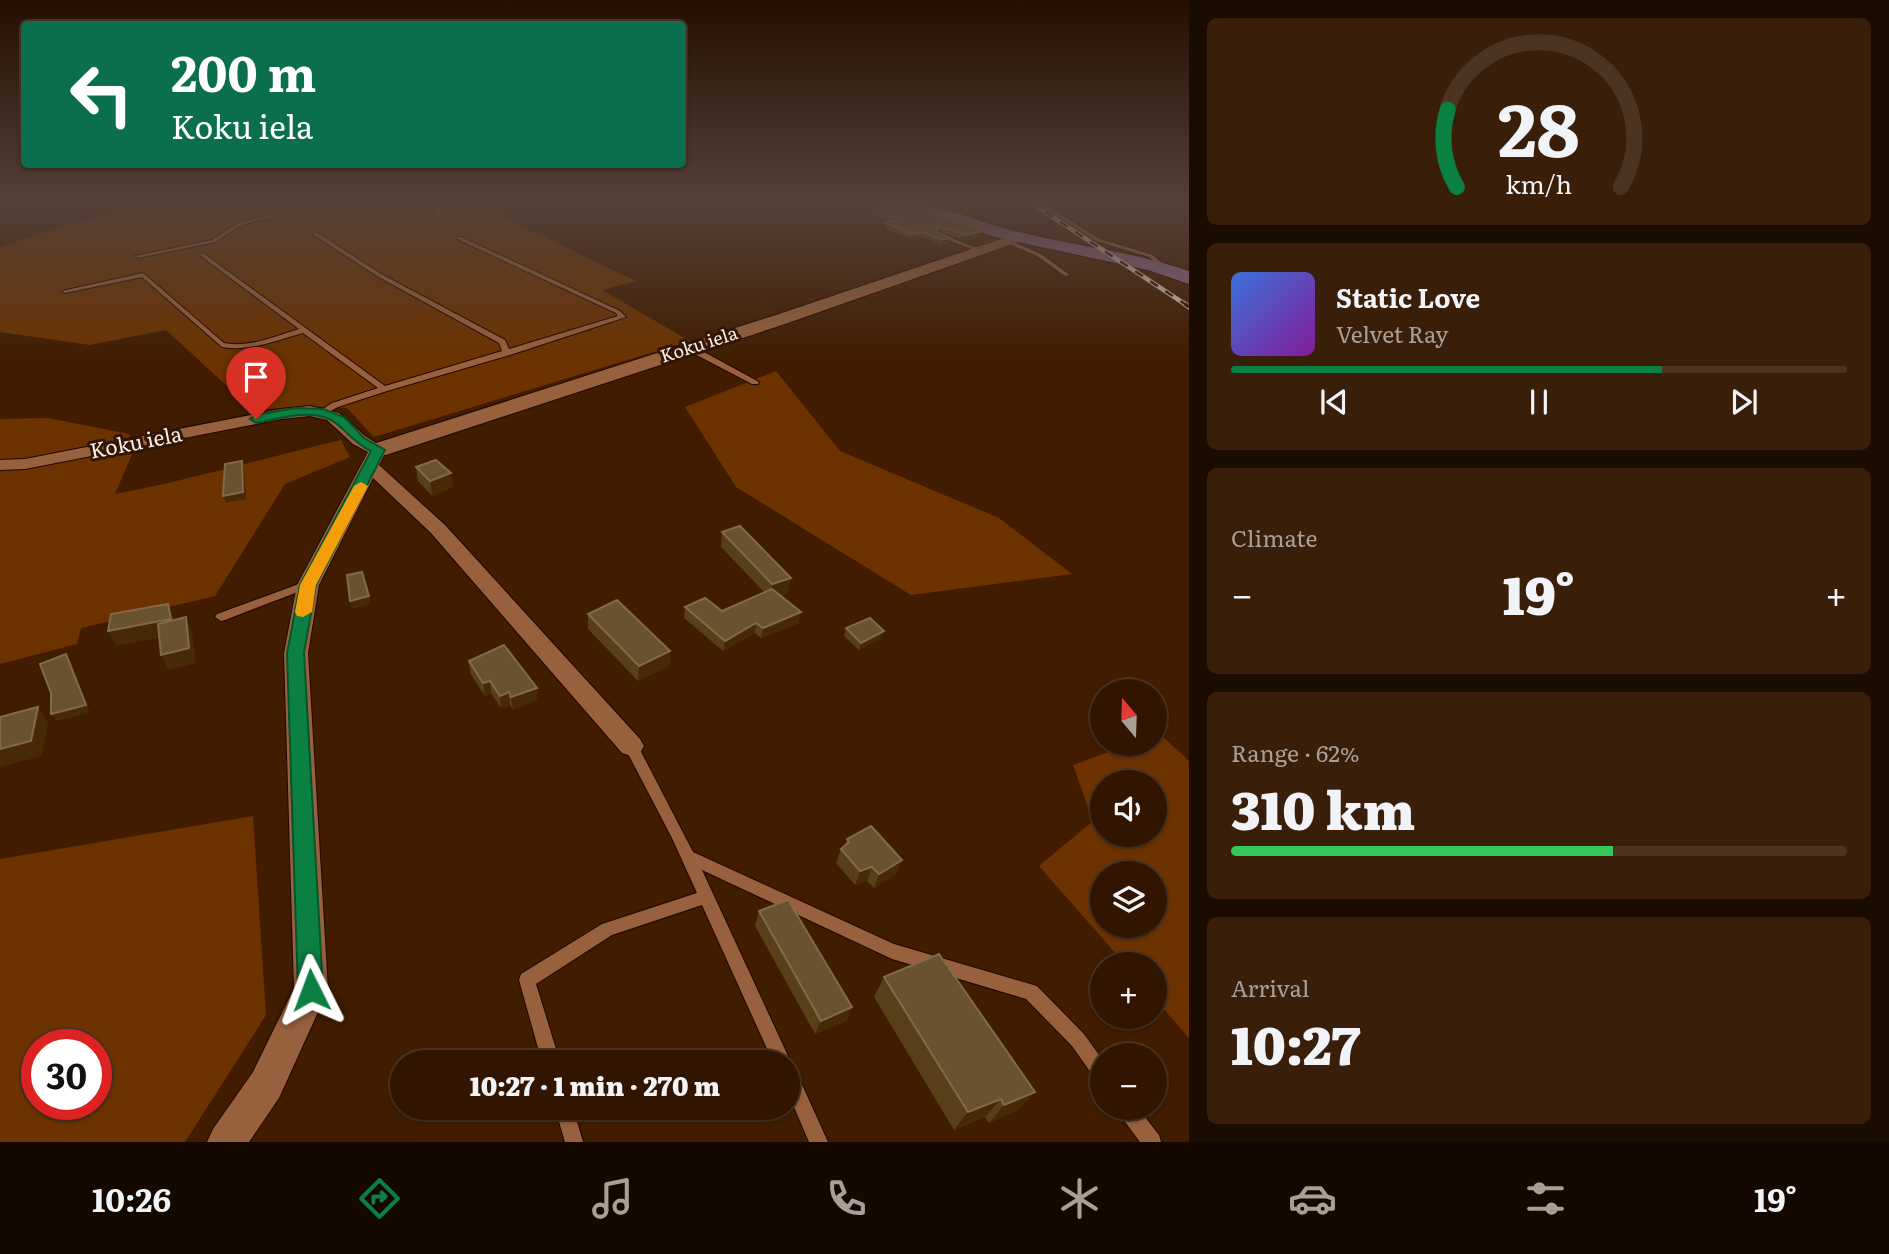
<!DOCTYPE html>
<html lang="en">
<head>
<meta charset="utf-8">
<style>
  body { margin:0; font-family:Literata,serif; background:#391e0a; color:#f1f3f6; height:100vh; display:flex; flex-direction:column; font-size:26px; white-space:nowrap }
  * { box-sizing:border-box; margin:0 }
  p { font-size:23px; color:#a89f99 }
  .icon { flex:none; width:38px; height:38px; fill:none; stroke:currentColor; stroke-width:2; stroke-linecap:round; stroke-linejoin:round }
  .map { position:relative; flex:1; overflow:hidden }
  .panel { display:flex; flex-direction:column; gap:18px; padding:18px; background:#1b0c00; width:700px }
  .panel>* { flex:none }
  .top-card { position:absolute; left:21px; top:21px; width:665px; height:147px; border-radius:7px; box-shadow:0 2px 5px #0004,0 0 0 2px #4c3422; background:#0b6e4f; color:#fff; overflow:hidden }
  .needle { width:46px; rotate:341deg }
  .tools { position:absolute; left:1090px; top:679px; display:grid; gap:14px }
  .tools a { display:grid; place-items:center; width:77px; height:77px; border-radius:50%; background:#311500; box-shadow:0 2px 5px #0004,0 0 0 2px #4c3422; font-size:35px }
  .speed { position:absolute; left:21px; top:1029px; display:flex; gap:14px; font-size:35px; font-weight:700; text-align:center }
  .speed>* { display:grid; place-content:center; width:91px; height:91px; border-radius:50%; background:#311500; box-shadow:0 2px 5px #0004,0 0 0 2px #4c3422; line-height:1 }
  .speed .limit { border:10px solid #d22; background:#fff; color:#111 }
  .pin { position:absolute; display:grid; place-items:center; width:60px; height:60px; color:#fff; margin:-72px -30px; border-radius:50% 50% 50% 0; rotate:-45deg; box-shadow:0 0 7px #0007 }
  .pin .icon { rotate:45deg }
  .me { position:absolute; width:77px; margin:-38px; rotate:357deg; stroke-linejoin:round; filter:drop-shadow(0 0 5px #0008) }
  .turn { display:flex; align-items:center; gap:24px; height:147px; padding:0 35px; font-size:32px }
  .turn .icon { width:91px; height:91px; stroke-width:2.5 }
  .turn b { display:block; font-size:49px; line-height:60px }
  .big { font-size:52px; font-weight:800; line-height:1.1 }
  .panel .widget { flex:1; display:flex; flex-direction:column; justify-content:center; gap:10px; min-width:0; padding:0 24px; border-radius:10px; background:#391e0a }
  .panel .dial { align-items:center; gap:0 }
  .dial svg { height:182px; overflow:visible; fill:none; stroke:#4c3422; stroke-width:7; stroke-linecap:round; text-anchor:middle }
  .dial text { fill:#f1f3f6; stroke:none }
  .song { display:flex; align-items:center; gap:21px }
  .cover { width:84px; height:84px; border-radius:10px; background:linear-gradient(135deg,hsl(220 70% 55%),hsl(290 70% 35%)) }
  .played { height:7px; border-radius:4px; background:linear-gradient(90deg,#0b8043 70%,#4c3422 70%) }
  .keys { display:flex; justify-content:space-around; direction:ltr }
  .heat { display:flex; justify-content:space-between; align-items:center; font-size:38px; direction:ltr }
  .charge { height:10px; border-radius:5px; background:linear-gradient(90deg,#34c759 62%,#4c3422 0) }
  .trip { position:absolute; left:390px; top:1050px; width:410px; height:70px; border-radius:35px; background:#311500; box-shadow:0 2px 5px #0004,0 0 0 2px #4c3422; font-weight:800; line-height:70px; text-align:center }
  .menu { display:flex; height:112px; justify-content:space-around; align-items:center; background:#140800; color:#a89f99 }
  .menu .icon { width:49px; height:49px }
  .menu .current { color:#0b8043 }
  .menu b { font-size:32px; color:#f1f3f6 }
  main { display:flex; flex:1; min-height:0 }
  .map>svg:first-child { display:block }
  .green { fill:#6c3300; fill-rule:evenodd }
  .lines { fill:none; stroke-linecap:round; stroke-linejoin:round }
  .service-casing { stroke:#210800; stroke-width:2 }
  .minor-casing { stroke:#210800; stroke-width:2 }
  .tertiary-casing { stroke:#210800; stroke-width:2 }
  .primary-casing { stroke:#210800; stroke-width:2 }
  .service { fill:#98613d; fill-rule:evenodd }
  .minor { fill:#98613d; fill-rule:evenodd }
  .tertiary { fill:#98613d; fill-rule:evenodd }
  .primary { fill:#8d6b8f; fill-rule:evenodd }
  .rail-far1-casing { stroke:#ddccc1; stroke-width:4.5 }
  .rail-casing { stroke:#ddccc1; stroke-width:5 }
  .rail-far1 { stroke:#311604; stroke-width:2.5; stroke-dasharray:9; stroke-linecap:butt }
  .rail { stroke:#311604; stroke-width:3.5; stroke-dasharray:11; stroke-linecap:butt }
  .wall { fill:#583f18 }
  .shaded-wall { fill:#482905 }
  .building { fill:#6a522f; stroke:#806a4b; stroke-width:2 }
  .route { fill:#0b8043; stroke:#07532c; stroke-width:2 }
  .slow { fill:#f59e0b }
  .labels { text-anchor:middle; stroke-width:6; stroke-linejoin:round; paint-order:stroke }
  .far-street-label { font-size:18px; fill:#fbeee6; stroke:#311604 }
  .street-label { font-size:21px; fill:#fbeee6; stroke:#311604 }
</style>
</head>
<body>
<main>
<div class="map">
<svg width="1189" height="1142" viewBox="0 0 1189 1142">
  <rect width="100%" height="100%" fill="#411c00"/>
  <!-- green -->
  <path class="green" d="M199,202h316l-18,12 139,67 -34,9 88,51 -316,96 -27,-29 -40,-2 -54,4 -87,-80 -76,15 -90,-13v-85l84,-27z
    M776,371l64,80 159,67 73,56 -161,21 -175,-108 -51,-80z
    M48,418l81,16 5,16 -19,44c76,-14 150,-36 226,-54l9,17 -65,27 -70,112 -134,32 -4,16 -77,20v-245z
    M1159,733l30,28v277l-34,-39v-35h-30l-86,-98 54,-45 -20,-56 57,-21h25v-9zM1155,782v53h-53v-53zM1155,873v53h-53v-53z
    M253,816l13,199 -81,127h-185v-283zM37,1045h59v59h-59z"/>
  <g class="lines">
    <defs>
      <path id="service" d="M324,202h6l-1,4 -74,15 -17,6 -22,15 -78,16 -3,-2 77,-16 22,-15 18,-6 69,-13 3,-2z
        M438,202h5l-3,15 -3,2 -3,-2z
        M1035,202h6l59,37 53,16 10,9 -4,4h-4l2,-4 -8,-7 -53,-16z
        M316,232l65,42 124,66 4,9 109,-33 -2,-3 -159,-74v-2h4l159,74 6,6 -116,38 -123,36 -49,16 -15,8h-3v-4l12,-8 46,-15 -75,-55c-26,7 -53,19 -81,14l-80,-70 -77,16 -3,-2 81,-18 81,70c26,5 51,-7 75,-14l-98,-73 -1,-1 3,-2 182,133 117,-35 -3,-8 -122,-67 -63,-41 -1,-1z
        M937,234h4l44,17 -5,1 -43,-16z
        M1009,240l32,14 29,21 -5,1 -28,-20 -30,-13 -1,-1z
        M687,346h6l66,36 -1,2h-6l-65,-34z
        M307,581l5,4 -1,2 -86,33 -4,1 -6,-4 2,-3z
        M631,741l5,1 57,110 201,92 143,42 47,48 18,25v24l-6,-3 -24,-34 -46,-47 -134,-40 -190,-89 86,186 3,6 -1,3 4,2 34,75h-19l-21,-49v-31h-15l-71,-157 -90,30 -76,49 24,78h-18l-23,-82 2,-6 81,-50 95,-31 -25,-55 -48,-92 2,-4z
        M555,1108h18l10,34h-18z
        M1118,1108h20l21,27 2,7h-21l-20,-27z"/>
      <path id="minor" d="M310,406l29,7 26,23 22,14 -8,15 66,60 195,214 4,7 -4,7 -9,3 -9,-3 -191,-220 -58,-55 -54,107 -11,68 20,337 -49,108 -30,44h-42l6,-13 40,-57 41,-84 -10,-335 13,-68 71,-133 -15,-8 -26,-24 -17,-4 -29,3 -256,50 -25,1v-10l25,-1 256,-50z"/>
      <path id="tertiary" d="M1019,233l5,1v6l-236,83 -402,132h-16l-3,-5 3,-5 406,-130z"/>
      <path id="primary" d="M900,202c37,0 69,17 104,26 61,17 125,22 185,43v13l-41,-14 -153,-33 -93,-32z"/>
    </defs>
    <!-- service casing -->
    <use href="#service" class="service-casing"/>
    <!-- minor casing -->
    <use href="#minor" class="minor-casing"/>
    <!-- tertiary casing -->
    <use href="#tertiary" class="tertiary-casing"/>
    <!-- primary casing -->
    <use href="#primary" class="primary-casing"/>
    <!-- service -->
    <use href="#service" class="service"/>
    <!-- minor -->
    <use href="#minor" class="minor"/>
    <!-- tertiary -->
    <use href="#tertiary" class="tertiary"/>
    <!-- primary -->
    <use href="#primary" class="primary"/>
    <defs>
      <path id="rail-far1" d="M1030,202l158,104"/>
      <path id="rail" d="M1185,304l4,3"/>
    </defs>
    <!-- rail-far1 casing -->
    <use href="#rail-far1" class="rail-far1-casing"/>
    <!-- rail casing -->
    <use href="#rail" class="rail-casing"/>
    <!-- rail-far1 -->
    <use href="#rail-far1" class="rail-far1"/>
    <!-- rail -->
    <use href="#rail" class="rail"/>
  </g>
  <!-- wall -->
  <path class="wall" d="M852,202h32l-20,4z
    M873,210l110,21 -1,5 -18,4 -27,-9v2l13,5 -1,5 -9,2 -17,-8 -13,2 -25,-11 1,-5 5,-2 -19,-6z
    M416,467l35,6 2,14 -21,9 -14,-15z
    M722,532l66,61 -7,3 18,27 -38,15 -6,-5 -32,18 -39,-33 1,-11 37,4 42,-19 -43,-45z
    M588,614l82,37 -1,15 -31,15 -50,-52z
    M846,628l35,10 -22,12 -15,-14z
    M469,661l68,27v12l-24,10 -3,-5 -9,3 -10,-15 -6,3 -15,-23z
    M847,839l55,21 -6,14 -22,14 -7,-7 -12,4 -19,-22 5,-14 4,-3z
    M759,911l93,96 -6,14 -31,13 -60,-108z
    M884,977l134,133 -29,13 -4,-6 -31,13 -80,-133z"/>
  <!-- shaded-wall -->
  <path class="shaded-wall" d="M865,202h19l-20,4z
    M983,231l-1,5 -18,4 1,-5z
    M924,232l-1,5 -13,2 2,-5z
    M950,238l-1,5 -9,2 1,-5z
    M242,461l2,6 2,32 -20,4 -3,-7z
    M451,473l2,14 -21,9 -2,-15z
    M791,578l-3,15 -18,6 2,-15z
    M369,596l2,8 -19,5 -2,-8z
    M168,604l7,15 3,15 -62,12 -8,-15z
    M801,612l-2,11 -38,15 2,-10z
    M186,617l6,15 4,31 -28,7 -7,-15z
    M756,623l-1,10 -32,18 2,-10z
    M884,631l-3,7 -22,12 2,-7z
    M670,651l-1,15 -31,15 1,-15z
    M66,654l5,8 19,51 -34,8 -5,-7z
    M490,681l1,12 -6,3 -2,-13z
    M537,688v12l-24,10 -2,-13z
    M509,692l1,13 -9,3 -1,-12z
    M38,707l10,15 -6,34 -42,11v-18z
    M902,860l-6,14 -22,14 5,-14z
    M872,867l-5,14 -12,4 5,-14z
    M852,1007l-6,14 -31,13 6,-13z
    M1035,1092l-17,18 -29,13 15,-18z
    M1001,1099l-16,18 -31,13 14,-18z"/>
  <!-- building -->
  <path class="building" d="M890,202h12l81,29 -18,4 -27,-9 -2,6 14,6 -9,2 -17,-8 -12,2 -26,-11 14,-4 -27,-9z
    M436,460l15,13 -21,8 -14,-14z
    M242,461l1,31 -20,4 2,-32z
    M740,526l51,52 -19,6 -50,-52z
    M362,572l7,24 -19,5 -3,-26z
    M772,589l29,23 -38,16 -7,-5 -31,18 -40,-34 20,-9 17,13z
    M617,600l53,51 -31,15 -51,-52z
    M168,604l3,15 -63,12 3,-17z
    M186,617l3,31 -28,7 -3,-31z
    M870,618l14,13 -23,12 -15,-15z
    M504,645l33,43 -26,9 -2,-5 -9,4 -10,-15 -7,2 -14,-22z
    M66,654l20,51 -35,9v-21l-11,-29z
    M38,707l-7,34 -31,8v-32z
    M871,826l31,34 -23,14 -7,-7 -12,4 -19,-22 8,-7 -2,-3z
    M788,900l64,107 -31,14 -62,-110z
    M939,954l96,138 -31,13 -3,-6 -33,13 -84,-135z"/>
  <!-- sky -->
  <linearGradient id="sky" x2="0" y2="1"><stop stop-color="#240f00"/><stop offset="0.56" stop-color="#544037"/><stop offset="1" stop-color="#544037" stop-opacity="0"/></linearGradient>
  <rect width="1189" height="362" fill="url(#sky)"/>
  <!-- route -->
  <path class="route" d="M295,408l28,1 21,8 20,21 21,12 -69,135 -12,68 19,337 -3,9 -9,3 -9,-3 -4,-9 -11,-337 13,-68 71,-134c-15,-7 -22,-17 -34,-27 -21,-17 -57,-6 -81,-1l-6,-4 6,-4z"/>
  <!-- slow -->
  <path class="slow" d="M361,482l7,4 -52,99 -4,27 -9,5 -6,-1 -2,-4 5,-27 54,-99z"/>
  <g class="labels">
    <!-- far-street labels -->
    <g class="far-street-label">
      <text transform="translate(699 345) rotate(-18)" y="6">Koku iela</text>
    </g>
    <!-- street labels -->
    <g class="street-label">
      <text transform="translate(136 443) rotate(-11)" y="7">Koku iela</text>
    </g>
  </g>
</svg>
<div class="tools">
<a><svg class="needle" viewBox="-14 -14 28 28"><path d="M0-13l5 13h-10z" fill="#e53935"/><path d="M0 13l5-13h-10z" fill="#a89f99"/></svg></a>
<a><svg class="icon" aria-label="sound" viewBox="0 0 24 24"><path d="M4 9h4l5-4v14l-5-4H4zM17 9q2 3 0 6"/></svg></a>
<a><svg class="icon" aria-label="layers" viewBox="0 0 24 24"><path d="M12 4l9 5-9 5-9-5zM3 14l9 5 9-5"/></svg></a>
<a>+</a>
<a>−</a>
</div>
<div class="speed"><div class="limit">30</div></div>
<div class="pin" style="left:256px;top:419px;background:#d93025"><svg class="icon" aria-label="arrive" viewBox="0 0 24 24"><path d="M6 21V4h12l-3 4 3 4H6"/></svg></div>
<svg class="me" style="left:311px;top:990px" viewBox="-20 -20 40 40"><path d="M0-17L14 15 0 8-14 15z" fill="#0b8043" stroke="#fff" stroke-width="4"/></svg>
<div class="trip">10:27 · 1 min · 270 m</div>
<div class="top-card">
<div class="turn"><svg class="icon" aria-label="left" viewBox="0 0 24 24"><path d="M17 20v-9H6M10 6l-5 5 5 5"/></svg><div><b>200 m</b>Koku iela</div></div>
</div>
</div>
<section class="panel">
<div class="widget dial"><svg viewBox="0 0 100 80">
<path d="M14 69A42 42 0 1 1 86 69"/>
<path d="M14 69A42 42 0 0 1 10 35" stroke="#0b8043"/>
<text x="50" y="56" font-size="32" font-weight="700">28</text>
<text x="50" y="72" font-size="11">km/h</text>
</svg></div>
<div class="widget">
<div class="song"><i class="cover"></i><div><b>Static Love</b><p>Velvet Ray</p></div></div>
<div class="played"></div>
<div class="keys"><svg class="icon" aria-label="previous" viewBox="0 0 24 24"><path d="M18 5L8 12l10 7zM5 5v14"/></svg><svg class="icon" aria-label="pause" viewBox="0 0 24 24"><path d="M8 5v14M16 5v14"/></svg><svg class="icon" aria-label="next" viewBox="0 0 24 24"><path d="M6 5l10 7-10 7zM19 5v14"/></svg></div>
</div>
<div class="widget"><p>Climate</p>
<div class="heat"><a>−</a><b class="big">19°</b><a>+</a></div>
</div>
<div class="widget"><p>Range · 62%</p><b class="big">310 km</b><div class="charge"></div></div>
<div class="widget"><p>Arrival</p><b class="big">10:27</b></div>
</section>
</main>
<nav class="menu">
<b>10:26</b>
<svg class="icon current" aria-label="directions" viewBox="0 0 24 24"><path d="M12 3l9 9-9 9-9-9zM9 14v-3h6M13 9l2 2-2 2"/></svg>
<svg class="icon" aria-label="music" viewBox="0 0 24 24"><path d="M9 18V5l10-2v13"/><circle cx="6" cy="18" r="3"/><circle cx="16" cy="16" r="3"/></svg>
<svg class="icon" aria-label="phone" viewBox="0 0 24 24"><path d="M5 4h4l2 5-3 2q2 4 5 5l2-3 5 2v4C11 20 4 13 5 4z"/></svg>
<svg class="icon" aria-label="climate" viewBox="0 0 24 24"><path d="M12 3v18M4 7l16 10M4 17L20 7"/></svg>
<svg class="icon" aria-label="car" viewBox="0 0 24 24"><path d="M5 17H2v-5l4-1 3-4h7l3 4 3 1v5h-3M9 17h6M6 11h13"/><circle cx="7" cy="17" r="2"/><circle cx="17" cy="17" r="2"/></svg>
<svg class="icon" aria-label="filters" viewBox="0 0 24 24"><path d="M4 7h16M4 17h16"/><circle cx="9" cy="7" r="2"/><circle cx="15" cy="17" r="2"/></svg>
<b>19°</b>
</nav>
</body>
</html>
